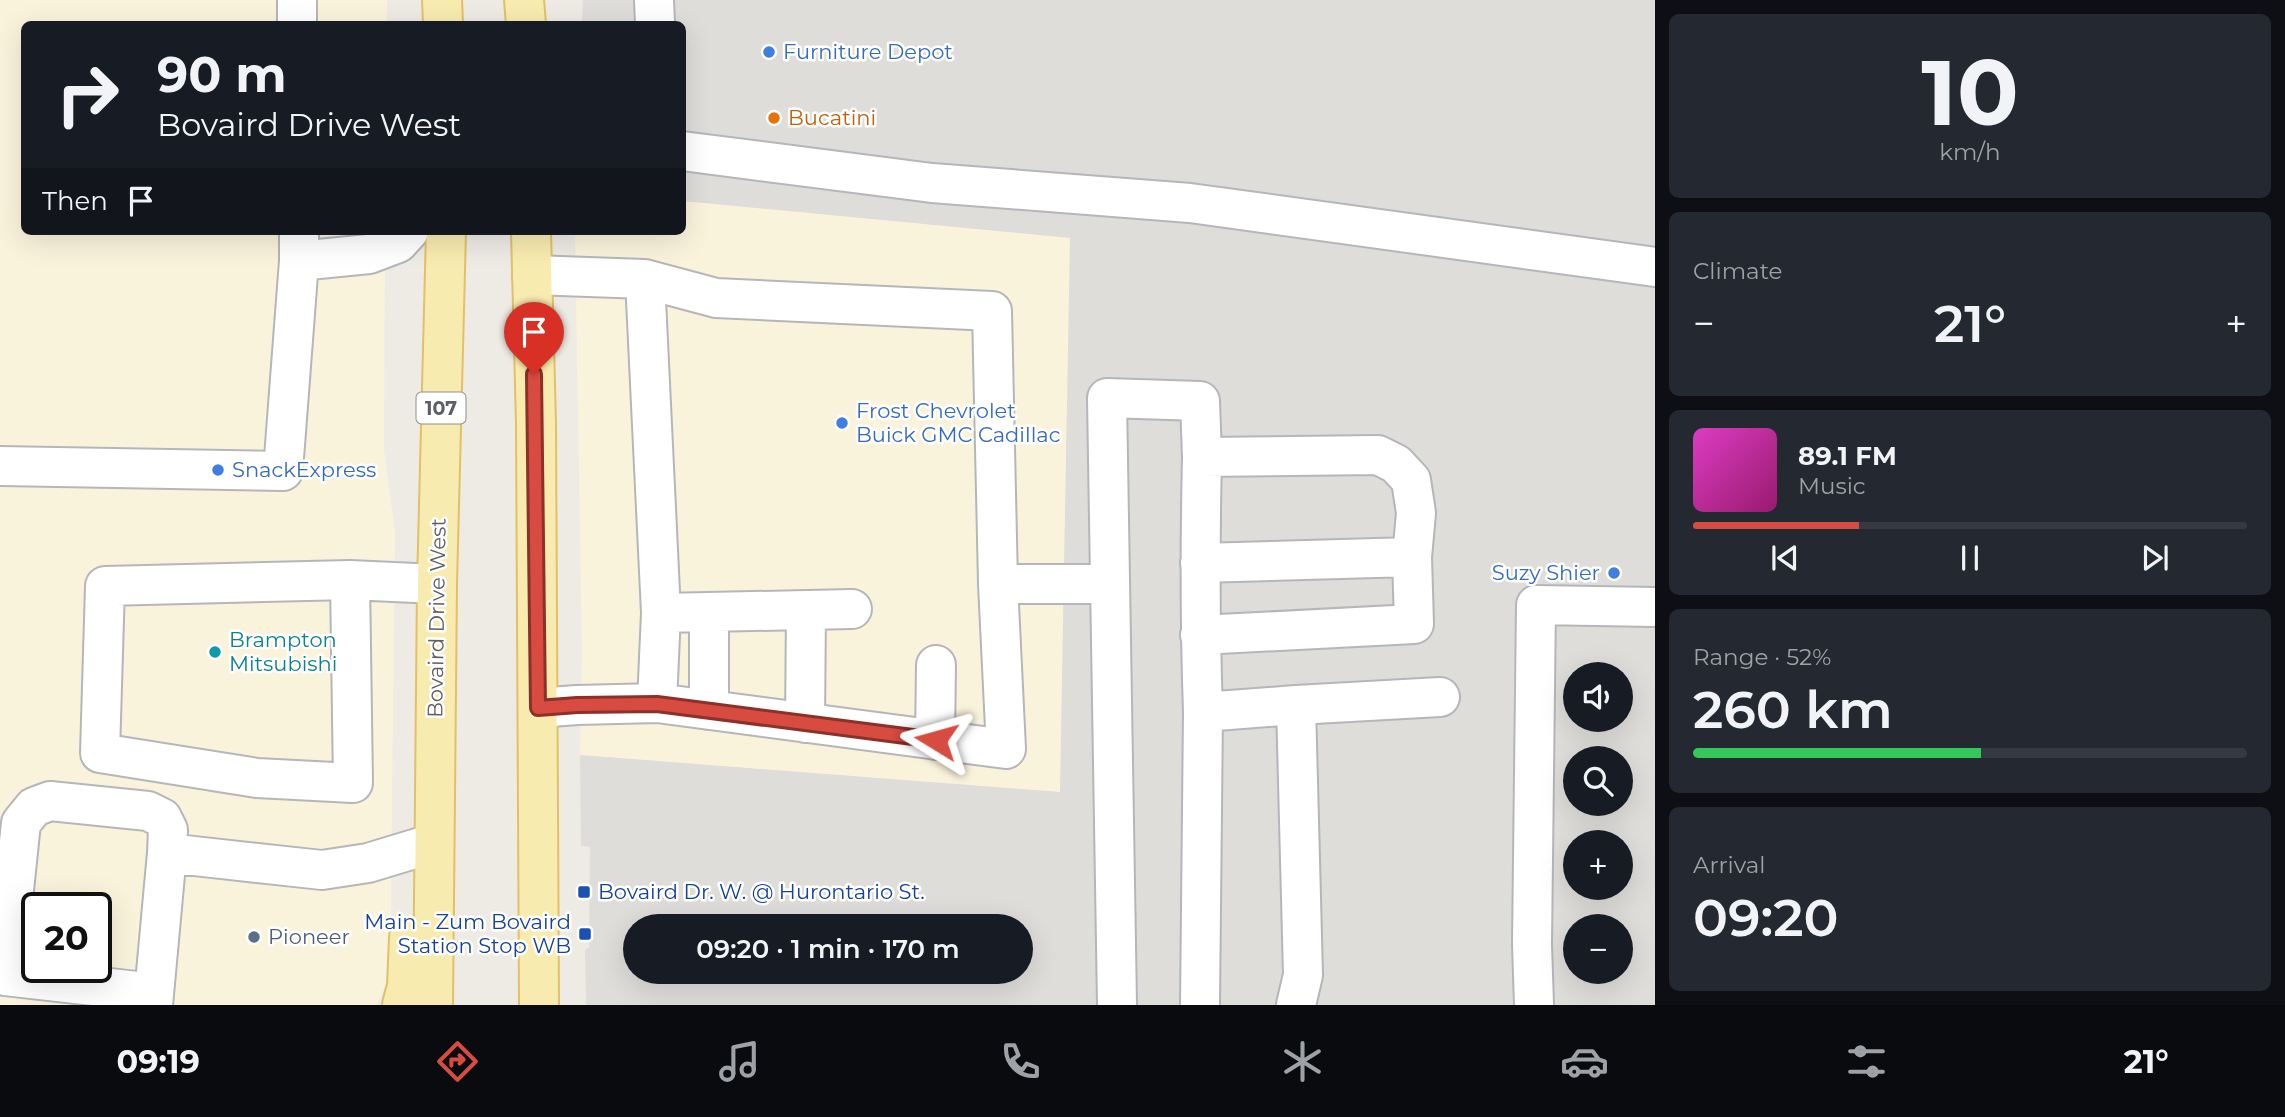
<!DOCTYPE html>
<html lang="en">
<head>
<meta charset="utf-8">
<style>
  body { margin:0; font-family:Montserrat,sans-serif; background:#242831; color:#f1f3f6; height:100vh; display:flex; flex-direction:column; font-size:26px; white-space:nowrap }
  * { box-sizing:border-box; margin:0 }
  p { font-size:23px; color:#9ea1a6 }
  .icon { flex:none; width:38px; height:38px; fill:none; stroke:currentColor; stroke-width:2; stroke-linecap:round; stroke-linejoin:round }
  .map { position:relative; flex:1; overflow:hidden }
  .side { display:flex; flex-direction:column; gap:14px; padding:14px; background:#0d0f14; width:630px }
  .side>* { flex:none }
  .banner { position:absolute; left:21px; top:21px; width:665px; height:214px; border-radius:10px; box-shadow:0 7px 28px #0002; background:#171b24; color:#f1f3f6; overflow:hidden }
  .fabs { position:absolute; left:1563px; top:662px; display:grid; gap:14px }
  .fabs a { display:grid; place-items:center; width:70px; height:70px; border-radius:50%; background:#171b24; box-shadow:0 7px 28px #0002; font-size:35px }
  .speed { position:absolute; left:21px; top:892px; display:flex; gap:14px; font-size:35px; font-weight:700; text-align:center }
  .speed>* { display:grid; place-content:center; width:91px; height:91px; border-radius:50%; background:#171b24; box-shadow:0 7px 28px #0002; line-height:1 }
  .speed .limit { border:4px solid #111; border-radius:10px; background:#fff; color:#111 }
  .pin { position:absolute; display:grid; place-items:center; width:60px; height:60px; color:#fff; margin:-72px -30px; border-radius:50% 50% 50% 0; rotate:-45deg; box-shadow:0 0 7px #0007 }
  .pin .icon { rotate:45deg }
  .me { position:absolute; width:77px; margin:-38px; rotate:278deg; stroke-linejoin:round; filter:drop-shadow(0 0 5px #0008) }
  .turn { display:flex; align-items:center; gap:24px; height:147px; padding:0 21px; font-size:32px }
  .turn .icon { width:91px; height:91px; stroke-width:2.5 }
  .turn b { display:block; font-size:49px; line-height:60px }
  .then { display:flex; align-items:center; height:66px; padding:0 21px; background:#0003; gap:14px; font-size:26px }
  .big { font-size:52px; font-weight:600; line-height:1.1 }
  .side .card { flex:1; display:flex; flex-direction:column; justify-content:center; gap:10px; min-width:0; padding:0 24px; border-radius:10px; background:#242831 }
  .side .dial { align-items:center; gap:0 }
  .dial b { font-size:91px; line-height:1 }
  .song { display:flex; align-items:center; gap:21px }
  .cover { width:84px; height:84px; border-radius:10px; background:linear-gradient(135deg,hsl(310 70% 55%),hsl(320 70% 35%)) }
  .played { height:7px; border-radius:4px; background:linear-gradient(90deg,#d84b40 30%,#363941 30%) }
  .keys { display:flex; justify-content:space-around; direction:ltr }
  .heat { display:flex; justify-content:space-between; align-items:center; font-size:38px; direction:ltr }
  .charge { height:10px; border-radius:5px; background:linear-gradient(90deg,#34c759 52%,#363941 0) }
  .trip { position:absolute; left:623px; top:914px; width:410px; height:70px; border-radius:35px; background:#171b24; box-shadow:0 7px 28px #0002; font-weight:600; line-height:70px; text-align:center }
  .tab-bar { display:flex; height:112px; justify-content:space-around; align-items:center; background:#090b0e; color:#9ea1a6 }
  .tab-bar .icon { width:49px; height:49px }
  .tab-bar .on { color:#d84b40 }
  .tab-bar b { font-size:32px; color:#f1f3f6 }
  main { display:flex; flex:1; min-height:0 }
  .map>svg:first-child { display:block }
  .commercial { fill:#faf3dc; fill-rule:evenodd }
  .industrial { fill:#dfddd9; fill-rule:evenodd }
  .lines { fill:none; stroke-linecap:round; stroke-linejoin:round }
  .minor-casing { stroke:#b5b6ba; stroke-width:42 }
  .major-casing { stroke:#e3c067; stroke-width:42 }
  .minor { stroke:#fff; stroke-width:38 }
  .major { stroke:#f7ebb0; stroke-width:38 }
  .route-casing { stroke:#8c312a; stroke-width:18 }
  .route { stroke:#d84b40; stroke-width:12 }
  .shop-dot { fill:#3f7fe0; stroke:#fff; stroke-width:2.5 }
  .food-dot { fill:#e8710a; stroke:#fff; stroke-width:2.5 }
  .culture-dot { fill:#0f9aa8; stroke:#fff; stroke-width:2.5 }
  .transit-dot { fill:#1a4fb4; stroke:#fff; stroke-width:2.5 }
  .service-dot { fill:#5c6f8a; stroke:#fff; stroke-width:2.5 }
  .labels { text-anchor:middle; stroke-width:5; stroke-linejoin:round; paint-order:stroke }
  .shield { fill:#fff; stroke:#8d8f92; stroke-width:2 }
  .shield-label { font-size:19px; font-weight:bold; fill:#5c5f63 }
  .shop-label { font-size:21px; fill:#366cbe; stroke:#fff; text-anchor:start }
  .food-label { font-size:21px; fill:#c56008; stroke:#fff; text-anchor:start }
  .street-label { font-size:21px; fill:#5c5f63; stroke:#fff }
  .culture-label { font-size:21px; fill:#0d838f; stroke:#fff; text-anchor:start }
  .transit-label { font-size:21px; fill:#164399; stroke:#fff; text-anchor:start }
  .service-label { font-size:21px; fill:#4e5e75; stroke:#fff; text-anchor:start }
</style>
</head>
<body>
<main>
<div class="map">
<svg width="1655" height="1005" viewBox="0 0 1655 1005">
  <rect width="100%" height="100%" fill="#edebe4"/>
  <!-- commercial -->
  <path class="commercial" d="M0,0h387v24h-363v207h361l-1,218 11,84 -5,442 -13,30h-377zM37,908h59v60h-59z
    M683,201l387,36 -10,556 -480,-38 2,-104 -7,-420h107z"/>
  <!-- industrial -->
  <path class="industrial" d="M583,0h1072v1005h-1069l-1,-56 4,-1 1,-101 -9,-1 -1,-91 480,37 10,-554 -387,-37 -1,-177h-100zM1575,674h45v45h-45zM1575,758h45v45h-45zM1575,842h45v45h-45zM635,926h385v45h-385zM1575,926h45v45h-45z"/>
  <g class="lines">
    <defs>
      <path id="minor" d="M297,0v24
        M654,0l1,24
        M682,151l250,32 258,20 465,64
        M299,261l70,-7 29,-11 11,-12
        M532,275l113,4 16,334 -4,90 -80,2 -39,3
        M645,279l71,19 276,13 6,273 8,165 -349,-46
        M0,466l283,5 16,-210v-30
        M1200,563l212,-6
        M350,580l3,203 -96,-5 -157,-25 5,-167 245,-6 87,4
        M998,584h110
        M709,612v98
        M661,613l191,-4
        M1200,635l214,-11 -2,-67 4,-44 -5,-33 -15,-16 -18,-9 -176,2c-2,85 -2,170 1,255l93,-7
        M805,723l1,-113
        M935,740l1,-75
        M154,993l-149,-17 16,-153 13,-16 16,-6 98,10 14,7 6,12 -1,23
        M153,1005l14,-152 155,17 46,-7 66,-20
        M1117,1005l-10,-607 93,3 2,56
        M1200,1005l3,-293
        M1296,1005l7,-30 -7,-270 144,-8
        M1534,1005l-2,-61 4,-339 119,2"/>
      <path id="major" d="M442,0l1,24
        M524,0l2,24
        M531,231l5,192 3,582
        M402,1005l5,-19 2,-49
        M433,1005l4,-421 9,-353"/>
    </defs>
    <!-- minor casing -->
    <use href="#minor" class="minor-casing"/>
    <!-- major casing -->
    <use href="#major" class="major-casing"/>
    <!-- minor -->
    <use href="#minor" class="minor"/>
    <!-- major -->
    <use href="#major" class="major"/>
  </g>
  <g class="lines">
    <defs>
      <path id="route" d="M534,374l4,334 39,-3 80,-1 279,36"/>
    </defs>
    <!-- route casing -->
    <use href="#route" class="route-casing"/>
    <!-- route -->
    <use href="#route" class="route"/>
  </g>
  <!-- markers -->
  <g class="shop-dot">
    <circle cx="769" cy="52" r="7"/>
    <circle cx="842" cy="423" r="7"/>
    <circle cx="218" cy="470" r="7"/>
    <circle cx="1614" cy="573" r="7"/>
  </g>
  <circle class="food-dot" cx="774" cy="118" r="7"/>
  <circle class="culture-dot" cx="215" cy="652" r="7"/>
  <g class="transit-dot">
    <rect x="577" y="885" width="14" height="14" rx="3.5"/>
    <rect x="578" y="927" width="14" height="14" rx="3.5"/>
  </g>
  <circle class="service-dot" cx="254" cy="937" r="7"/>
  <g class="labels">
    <!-- shield labels -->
    <rect class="shield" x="416.5" y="392.5" width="49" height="31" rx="5"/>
    <g class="shield-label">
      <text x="441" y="415">107</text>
    </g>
    <!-- shop labels -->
    <g class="shop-label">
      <text x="783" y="59">Furniture Depot</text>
      <text x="856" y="418">Frost Chevrolet<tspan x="856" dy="24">Buick GMC Cadillac</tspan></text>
      <text x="232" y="477">SnackExpress</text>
      <text x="1600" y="580" text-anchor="end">Suzy Shier</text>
    </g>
    <!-- food labels -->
    <g class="food-label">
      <text x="788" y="125">Bucatini</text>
    </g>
    <!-- street labels -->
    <g class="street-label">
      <text transform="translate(437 618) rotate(-89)" y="7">Bovaird Drive West</text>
    </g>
    <!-- culture labels -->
    <g class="culture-label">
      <text x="229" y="647">Brampton<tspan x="229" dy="24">Mitsubishi</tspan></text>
    </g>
    <!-- transit labels -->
    <g class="transit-label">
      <text x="598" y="899">Bovaird Dr. W. @ Hurontario St.</text>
      <text x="571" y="929" text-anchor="end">Main - Zum Bovaird<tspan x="571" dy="24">Station Stop WB</tspan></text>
    </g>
    <!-- service labels -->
    <g class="service-label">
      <text x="268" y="944">Pioneer</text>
    </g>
  </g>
</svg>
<div class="fabs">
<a><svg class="icon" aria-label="sound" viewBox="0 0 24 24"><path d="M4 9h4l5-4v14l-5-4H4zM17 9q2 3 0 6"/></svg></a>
<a><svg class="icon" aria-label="search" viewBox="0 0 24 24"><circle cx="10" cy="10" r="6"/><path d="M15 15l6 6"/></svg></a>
<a>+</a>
<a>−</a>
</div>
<div class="speed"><div class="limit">20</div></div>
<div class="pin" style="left:534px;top:374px;background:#d93025"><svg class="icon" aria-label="arrive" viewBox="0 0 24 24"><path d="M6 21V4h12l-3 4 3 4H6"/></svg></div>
<svg class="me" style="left:936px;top:740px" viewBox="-20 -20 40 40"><path d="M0-17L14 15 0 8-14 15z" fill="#d84b40" stroke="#fff" stroke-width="4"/></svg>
<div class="trip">09:20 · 1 min · 170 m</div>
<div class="banner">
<div class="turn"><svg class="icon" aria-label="right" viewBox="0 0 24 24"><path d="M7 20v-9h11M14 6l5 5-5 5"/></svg><div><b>90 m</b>Bovaird Drive West</div></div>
<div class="then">Then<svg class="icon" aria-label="arrive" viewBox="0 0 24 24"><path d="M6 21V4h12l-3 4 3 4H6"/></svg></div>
</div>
</div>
<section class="side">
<div class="card dial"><b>10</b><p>km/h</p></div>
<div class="card"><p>Climate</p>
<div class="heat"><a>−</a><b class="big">21°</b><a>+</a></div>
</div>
<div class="card">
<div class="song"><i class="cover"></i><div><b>89.1 FM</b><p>Music</p></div></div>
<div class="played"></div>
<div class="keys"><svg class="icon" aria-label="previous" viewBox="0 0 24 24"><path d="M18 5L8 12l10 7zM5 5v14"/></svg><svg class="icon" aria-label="pause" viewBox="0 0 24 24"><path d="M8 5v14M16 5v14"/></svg><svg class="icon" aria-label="next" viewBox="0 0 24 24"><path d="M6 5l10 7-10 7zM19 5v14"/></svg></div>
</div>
<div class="card"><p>Range · 52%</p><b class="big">260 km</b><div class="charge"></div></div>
<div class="card"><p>Arrival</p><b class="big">09:20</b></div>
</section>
</main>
<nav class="tab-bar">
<b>09:19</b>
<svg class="icon on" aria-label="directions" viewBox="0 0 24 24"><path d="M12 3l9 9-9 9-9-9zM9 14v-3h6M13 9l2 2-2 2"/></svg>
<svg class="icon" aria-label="music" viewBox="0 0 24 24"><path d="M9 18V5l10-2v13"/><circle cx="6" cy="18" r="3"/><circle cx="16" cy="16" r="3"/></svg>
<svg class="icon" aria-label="phone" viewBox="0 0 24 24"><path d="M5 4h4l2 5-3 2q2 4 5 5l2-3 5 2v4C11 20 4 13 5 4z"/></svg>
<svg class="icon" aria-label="climate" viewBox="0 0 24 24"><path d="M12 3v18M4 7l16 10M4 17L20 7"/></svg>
<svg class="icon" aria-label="car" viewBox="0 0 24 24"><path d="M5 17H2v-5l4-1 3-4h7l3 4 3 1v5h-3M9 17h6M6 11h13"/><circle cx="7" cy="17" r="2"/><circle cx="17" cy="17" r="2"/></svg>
<svg class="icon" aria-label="filters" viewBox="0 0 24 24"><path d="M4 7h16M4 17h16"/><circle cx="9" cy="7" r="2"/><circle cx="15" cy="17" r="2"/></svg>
<b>21°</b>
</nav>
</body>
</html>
